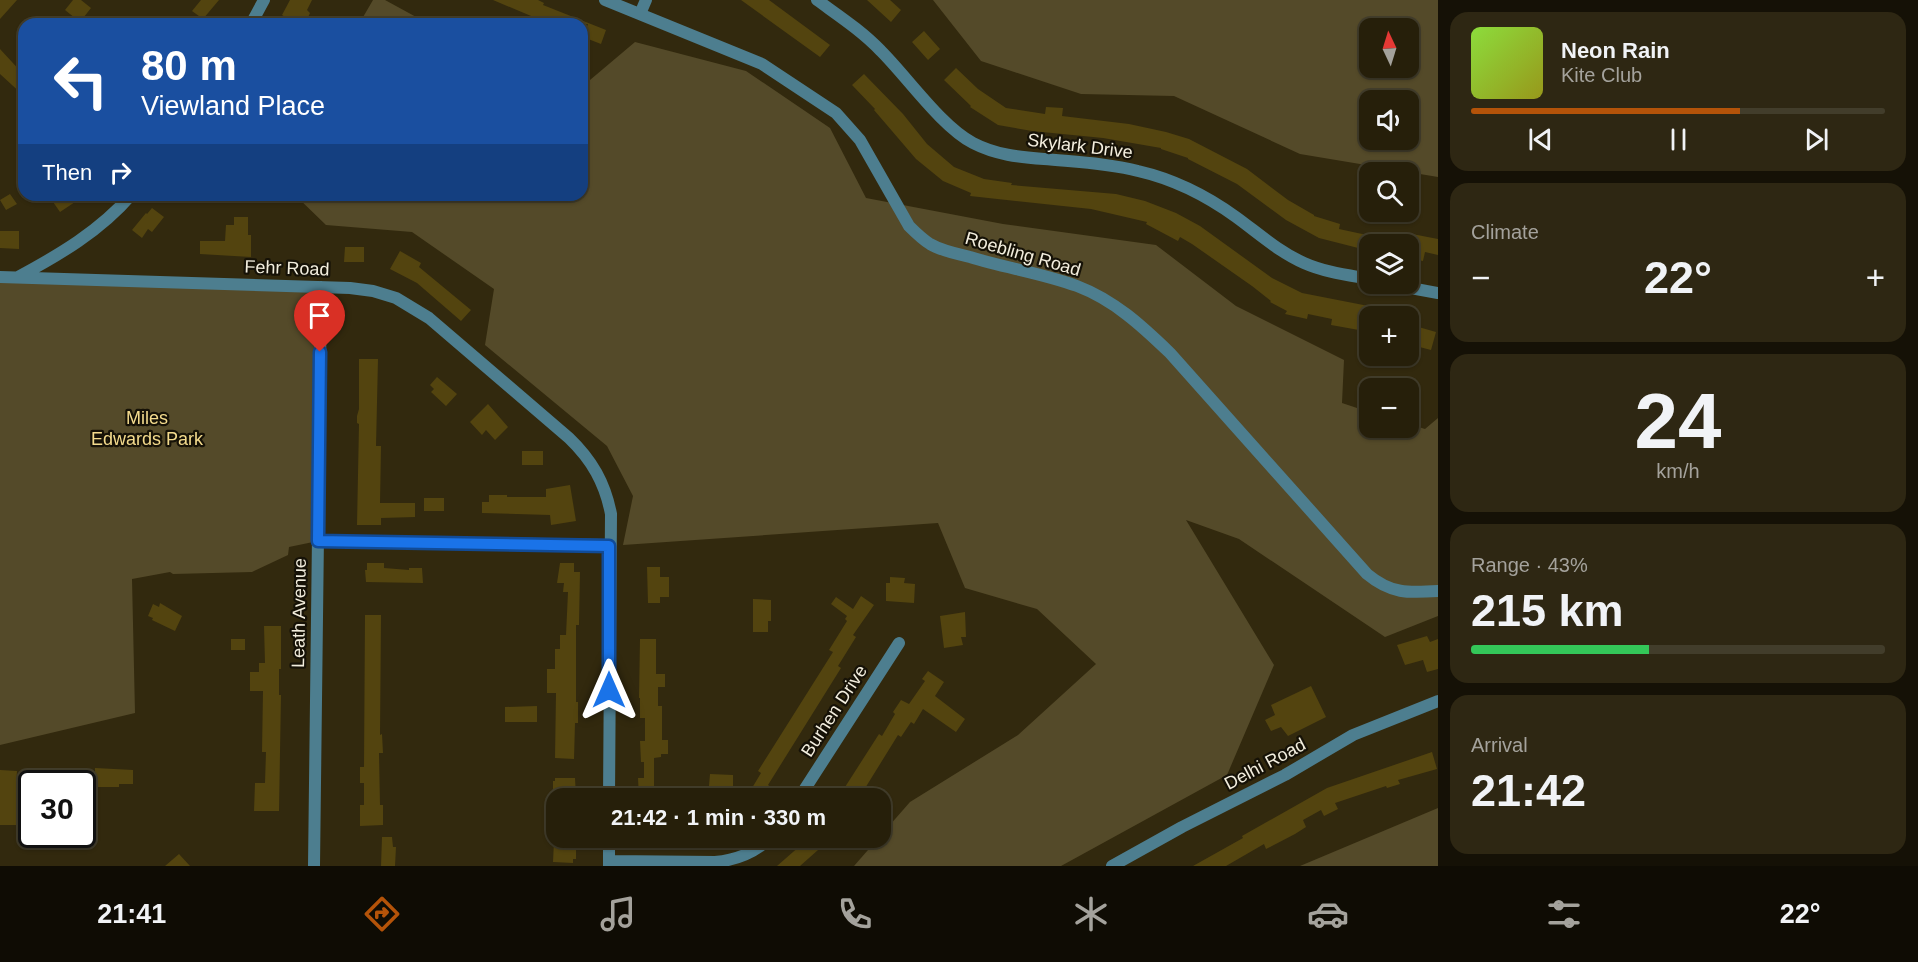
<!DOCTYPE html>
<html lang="en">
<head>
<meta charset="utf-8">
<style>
  body { margin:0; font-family:Helvetica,sans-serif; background:#2e2713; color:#f1f3f6; height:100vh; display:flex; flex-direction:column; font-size:22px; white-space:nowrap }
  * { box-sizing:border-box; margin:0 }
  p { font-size:20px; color:#a4a29c }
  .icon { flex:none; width:33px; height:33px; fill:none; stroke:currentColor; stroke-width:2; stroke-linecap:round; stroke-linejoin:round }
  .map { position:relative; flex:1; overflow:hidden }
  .details { display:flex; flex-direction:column; gap:12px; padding:12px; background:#151106; width:480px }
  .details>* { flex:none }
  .hud { position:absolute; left:18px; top:18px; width:570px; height:183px; border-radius:18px; box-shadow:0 2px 4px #0004,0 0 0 2px #423d2b; background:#1a4fa0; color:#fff; overflow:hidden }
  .needle { width:39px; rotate:356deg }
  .fabs { position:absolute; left:1359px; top:18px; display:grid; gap:12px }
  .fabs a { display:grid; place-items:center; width:60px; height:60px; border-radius:12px; background:#261f0a; box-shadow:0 2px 4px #0004,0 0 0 2px #423d2b; font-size:30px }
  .speed { position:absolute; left:18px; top:770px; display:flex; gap:12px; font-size:30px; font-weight:700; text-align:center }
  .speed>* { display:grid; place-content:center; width:78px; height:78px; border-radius:50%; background:#261f0a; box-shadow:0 2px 4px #0004,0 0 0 2px #423d2b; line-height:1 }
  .speed .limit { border:3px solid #111; border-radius:9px; background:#fff; color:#111 }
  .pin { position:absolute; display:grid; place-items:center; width:51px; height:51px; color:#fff; margin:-62px -26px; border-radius:50% 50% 50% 0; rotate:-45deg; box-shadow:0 0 6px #0007 }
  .pin .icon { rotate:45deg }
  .me { position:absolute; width:66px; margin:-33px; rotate:0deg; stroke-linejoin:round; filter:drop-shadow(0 0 4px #0008) }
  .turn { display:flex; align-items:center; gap:21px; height:126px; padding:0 24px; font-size:27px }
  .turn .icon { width:78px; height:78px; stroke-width:2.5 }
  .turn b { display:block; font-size:42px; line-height:51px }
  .then { display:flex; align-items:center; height:57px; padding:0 24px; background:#0003; gap:12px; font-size:22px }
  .big { font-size:45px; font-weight:700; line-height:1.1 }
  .details .card { flex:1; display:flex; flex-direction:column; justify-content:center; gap:9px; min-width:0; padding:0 21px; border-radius:18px; background:#2e2713 }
  .details .dial { align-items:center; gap:0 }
  .dial b { font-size:78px; line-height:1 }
  .song { display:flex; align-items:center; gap:18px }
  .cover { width:72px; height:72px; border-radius:9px; background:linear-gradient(135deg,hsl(90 70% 55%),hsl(60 70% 35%)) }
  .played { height:6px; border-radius:3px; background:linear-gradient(90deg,#b45309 65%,#423d2b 65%) }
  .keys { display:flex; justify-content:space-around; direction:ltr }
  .heat { display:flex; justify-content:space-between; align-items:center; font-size:33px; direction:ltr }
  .charge { height:9px; border-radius:4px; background:linear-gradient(90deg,#34c759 43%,#423d2b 0) }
  .trip { position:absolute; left:546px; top:788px; width:345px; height:60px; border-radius:18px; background:#261f0a; box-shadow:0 2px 4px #0004,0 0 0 2px #423d2b; font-weight:700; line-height:60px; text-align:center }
  .dock { display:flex; height:96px; justify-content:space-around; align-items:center; background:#0f0c04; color:#a4a29c }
  .dock .icon { width:42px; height:42px }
  .dock .selected { color:#b45309 }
  .dock b { font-size:27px; color:#f1f3f6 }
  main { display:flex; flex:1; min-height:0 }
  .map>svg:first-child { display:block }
  .green { fill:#544a29; fill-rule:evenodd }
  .building { fill:#53440f }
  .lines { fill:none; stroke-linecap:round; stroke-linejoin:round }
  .minor { stroke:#4d7e8f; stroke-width:12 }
  .tertiary { stroke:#4d7e8f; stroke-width:12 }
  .route-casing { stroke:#114b97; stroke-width:15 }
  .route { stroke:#1a73e8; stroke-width:10 }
  .labels { text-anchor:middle; stroke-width:4.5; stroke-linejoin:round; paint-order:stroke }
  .street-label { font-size:18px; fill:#f3eede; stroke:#161207 }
  .park-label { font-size:18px; fill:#f4db8d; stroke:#161207 }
</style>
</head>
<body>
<main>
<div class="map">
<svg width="1438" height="866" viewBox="0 0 1438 866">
  <rect width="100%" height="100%" fill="#32290e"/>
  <!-- green -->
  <path class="green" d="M373,0h12l44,24h-70z
    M933,0h505v177l-138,-23 -126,-58 -93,-2 -100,-33zM1408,28v40h-38v-40zM1370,100h38v40h-38z
    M635,42l111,29 84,57 36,70 137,26 153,21 80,61 108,54 -2,43 27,9 1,16h38l1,-4 16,5 13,-11v198l-53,21 -146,-98 -53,-19 88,145 -47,110 -166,91h-207l56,-64 108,-67 78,-71 -59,-55 -72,-21 -27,-65 -315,22 10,-49 -26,-50 -122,-101 9,-56 -82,-57 -86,-7 -31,-30h287v-117l8,2z
    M0,277l321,11 -3,253 -29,6 -1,8 -36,17 -79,2 -3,-2 -38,7 3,134 -135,32z
    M1438,808v58h-138z"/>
  <!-- building -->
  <path class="building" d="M0,0h17l-17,19z
    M73,0h8l10,8 -11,14 -15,-12z
    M201,0h18l-16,19 -11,-8z
    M290,0h22l-5,10 3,3 -5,11h-24l4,-7 -3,-2z
    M493,0h45l6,3 -1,2 63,25 -5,14 -18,-7 5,-13h-38z
    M741,0h28l61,45 -10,12z
    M867,0h23l11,10 -10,12z
    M924,31l16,18 -12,11 -16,-18z
    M0,49l24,26v21l-24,-22z
    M956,68l22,21 28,19 39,6 1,-7 17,1 -1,8 67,8 37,8 23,7 58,30 41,31 26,15v1l26,8 -1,5 51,11 -1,4h-22l-1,6 -47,-12 -33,-18 -49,-36 -49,-25v-1l-27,-9v-1l-58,-10 -71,-7 -34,-6 -28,-18 1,-1 -27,-26z
    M864,74l39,40 24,30 27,23 30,12 28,4 -1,2 105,9 29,7 31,12 24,13 72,52 30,15 92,18 -1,5h-23v16l-39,-7 1,-6 -24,-5 -1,5 -22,-5 2,-3 -17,-9 1,-1 -19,-15 -60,-42 -12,-7 -2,4 -32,-17 1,-2 -56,-13 -121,-13 1,-3 -28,-12 -27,-22 -42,-49 1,-1 -23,-24z
    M10,194l7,10 -11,6 -6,-10z
    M57,195h13l5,7 -15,10 -9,-13z
    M152,208l12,9 -12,15 -4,-3 -6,9 -10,-8 14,-17 1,1z
    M234,217h14v18h3v22l-51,-3v-13h25l1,-16h8z
    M0,231h19v18l-19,-1z
    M1407,233l31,6v16l-13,-3 -2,9 -15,-3v-14h-4z
    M345,247h19v15h-20z
    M400,251l21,12 -2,4 52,43 -10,11 -44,-38 -27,-14z
    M1408,324l28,8 -5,18 -23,-6z
    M359,359h19l-2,87h5l-1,57h35v14l-34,1v7h-24l2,-101 -2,-1v-7l2,-7z
    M437,377l20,17 -11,12 -15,-14 3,-3 -4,-4z
    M488,404l20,23 -13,13 -9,-10 -4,5 -12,-13z
    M522,451h21v14h-21z
    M570,485l6,36 -25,4 -1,-10 -68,-2v-11h7v-7h18v2h39v-8z
    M424,498h20v13h-20z
    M367,563h17v5l25,2v-2h13l1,15 -57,-1 -1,-12h2z
    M560,563h14v9h6l-1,53h-3v77h2v21h-3l-1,36 -19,-1 1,-65h-9v-24h8v-20h5v-14h6l2,-43h-5l1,-9h-7z
    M647,567h13v10h9v20h-9v6h-12z
    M890,577l15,1 -1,5 11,1 -1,19 -28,-2v-18h4z
    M861,596l13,9 -21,30 3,2 -18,29 3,2 -73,117 3,2 -6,11h-19l15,-25 -3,-2 75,-119 -4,-2 18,-29 -2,-2 2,-3 -16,-12 5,-7 17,12z
    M753,599l18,1v21h-3v11h-15z
    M160,603l22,13 -7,15 -23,-11 1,-2 -5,-2 5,-12 6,3z
    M965,612l1,25h-5l2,8 -19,3 -4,-32z
    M365,615h16l-1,120 2,-1 1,19h-4l1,52h3v20l-23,1v-21h4v-22h-4v-16h4z
    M264,626h17v43h-2v26h2l-2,116h-25l1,-28h10l1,-31h-4l1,-61h-13v-19h9v-9h6z
    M1427,636l3,6 8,-3v30l-11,3 -4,-12 -18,5 -8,-20z
    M231,639h14v11h-14z
    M640,639h16v35h9v13h-7v19h4v34h6v14h-7v3l-7,1v40h-15l-1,-20h6v-16h-3l-1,-21h5v-23h-5v-20h-1z
    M928,671l16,11 -9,14 30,23 -9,13 -33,-23 -9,15 -3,-2 -10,15 -3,-2 -39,63h-21l41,-64 3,2 13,-22 -2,-2 8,-12 8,4 16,-23 -3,-2z
    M1311,686l15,31 -38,19 -7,-9 -10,4 -6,-11 10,-5 -4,-10z
    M537,706v16h-32v-15z
    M1432,752l5,17 -39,11 2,4 -13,4 -1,-2 -51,17 3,6 -14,7 -3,-6 -18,10 3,7 -11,7 -29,15 -2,-5 -38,22h-33l50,-28 -1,-2 85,-48z
    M95,768l38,2v14h-14v3h-24z
    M0,770l17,1 -1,18h9v15h-6v21h-19z
    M710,774l23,1v11h-24z
    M555,778h20l1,19 -23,-1v-15h2z
    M382,837h10l1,10h3l-1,19h-14z
    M806,837h21l-9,13 -18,16h-23l24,-21z
    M554,841h22v18h-3v4l-20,-1z
    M179,854l11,12h-25z"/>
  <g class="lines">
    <!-- minor -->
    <path class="minor" d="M605,0l157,64 74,49 24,27 49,86c7,7 13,13 21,18 12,7 27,10 40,13 35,11 72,16 107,29 37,14 65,40 93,67l197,221c24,20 41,19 71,17
      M817,0c22,16 45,31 64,51 27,27 60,75 92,92 23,12 46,14 71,16 31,3 63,4 94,12 35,8 69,25 98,46 22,16 43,35 68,46 20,9 44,12 66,16
      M640,14l6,-14
      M251,24l13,-24
      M0,277l350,11 23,3 23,7 33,20 140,120c23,22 36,45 42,76l-2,284
      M18,277c41,-22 82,-46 113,-82
      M1389,284l49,9
      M318,541l291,4
      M799,798l100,-155
      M609,861l106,1c22,-2 41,-10 56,-25
      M314,866l7,-579
      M609,866v-29"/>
    <!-- tertiary -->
    <path class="tertiary" d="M1112,866l70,-39 103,-52 68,-40 85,-34"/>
  </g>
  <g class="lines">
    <defs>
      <path id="route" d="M320,352l-2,189 291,5v144"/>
    </defs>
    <!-- route casing -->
    <use href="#route" class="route-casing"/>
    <!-- route -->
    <use href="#route" class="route"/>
  </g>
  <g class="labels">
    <!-- street labels -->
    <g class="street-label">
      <text transform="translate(1080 146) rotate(7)" y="6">Skylark Drive</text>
      <text transform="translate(1023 254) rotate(16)" y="6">Roebling Road</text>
      <text transform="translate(287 268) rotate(2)" y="6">Fehr Road</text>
      <text transform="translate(299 613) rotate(-89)" y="6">Leath Avenue</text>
      <text transform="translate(834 711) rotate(-57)" y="6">Burhen Drive</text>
      <text transform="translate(1265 764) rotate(-28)" y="6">Delhi Road</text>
    </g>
    <!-- park labels -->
    <g class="park-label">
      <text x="147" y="424">Miles<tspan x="147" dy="21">Edwards Park</tspan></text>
    </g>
  </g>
</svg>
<div class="fabs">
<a><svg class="needle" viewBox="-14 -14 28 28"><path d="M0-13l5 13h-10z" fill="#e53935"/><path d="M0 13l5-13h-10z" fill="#a4a29c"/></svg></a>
<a><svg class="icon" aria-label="sound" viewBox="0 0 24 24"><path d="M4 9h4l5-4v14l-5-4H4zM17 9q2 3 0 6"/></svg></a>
<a><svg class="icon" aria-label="search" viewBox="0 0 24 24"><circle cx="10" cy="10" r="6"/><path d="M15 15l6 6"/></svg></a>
<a><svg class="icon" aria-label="layers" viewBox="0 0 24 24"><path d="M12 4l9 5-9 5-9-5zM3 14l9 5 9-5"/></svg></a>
<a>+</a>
<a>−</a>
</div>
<div class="speed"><div class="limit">30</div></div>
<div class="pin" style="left:320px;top:352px;background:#d93025"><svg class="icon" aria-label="arrive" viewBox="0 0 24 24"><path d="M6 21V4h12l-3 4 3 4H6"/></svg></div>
<svg class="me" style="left:609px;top:690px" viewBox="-20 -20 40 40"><path d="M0-17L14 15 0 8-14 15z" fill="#1a73e8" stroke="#fff" stroke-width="4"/></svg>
<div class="trip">21:42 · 1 min · 330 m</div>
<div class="hud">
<div class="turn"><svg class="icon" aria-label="left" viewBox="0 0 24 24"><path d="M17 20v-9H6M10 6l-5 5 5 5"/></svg><div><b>80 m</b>Viewland Place</div></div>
<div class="then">Then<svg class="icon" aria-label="right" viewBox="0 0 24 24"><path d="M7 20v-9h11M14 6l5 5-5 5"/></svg></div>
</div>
</div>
<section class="details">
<div class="card">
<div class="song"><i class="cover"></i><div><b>Neon Rain</b><p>Kite Club</p></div></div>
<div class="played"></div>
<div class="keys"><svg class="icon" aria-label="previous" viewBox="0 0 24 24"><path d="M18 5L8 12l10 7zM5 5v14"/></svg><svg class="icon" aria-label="pause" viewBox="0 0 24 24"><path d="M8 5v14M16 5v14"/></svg><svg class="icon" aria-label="next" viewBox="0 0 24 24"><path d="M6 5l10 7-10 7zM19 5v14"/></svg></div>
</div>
<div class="card"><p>Climate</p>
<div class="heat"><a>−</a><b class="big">22°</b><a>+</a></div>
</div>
<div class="card dial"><b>24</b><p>km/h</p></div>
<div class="card"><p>Range · 43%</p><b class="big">215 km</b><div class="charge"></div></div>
<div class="card"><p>Arrival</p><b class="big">21:42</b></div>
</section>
</main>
<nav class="dock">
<b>21:41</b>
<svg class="icon selected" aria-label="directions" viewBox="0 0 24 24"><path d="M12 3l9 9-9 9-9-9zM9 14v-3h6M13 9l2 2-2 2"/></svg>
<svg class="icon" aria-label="music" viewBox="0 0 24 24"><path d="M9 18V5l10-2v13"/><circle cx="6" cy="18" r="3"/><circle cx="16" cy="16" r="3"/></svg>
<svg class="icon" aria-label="phone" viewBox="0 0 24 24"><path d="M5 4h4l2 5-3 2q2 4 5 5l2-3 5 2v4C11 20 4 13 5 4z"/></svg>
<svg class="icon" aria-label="climate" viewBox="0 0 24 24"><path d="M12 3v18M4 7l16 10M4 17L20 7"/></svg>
<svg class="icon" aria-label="car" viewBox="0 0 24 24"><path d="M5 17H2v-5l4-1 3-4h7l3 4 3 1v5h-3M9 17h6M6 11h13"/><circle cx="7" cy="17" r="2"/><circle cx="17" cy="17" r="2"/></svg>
<svg class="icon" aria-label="filters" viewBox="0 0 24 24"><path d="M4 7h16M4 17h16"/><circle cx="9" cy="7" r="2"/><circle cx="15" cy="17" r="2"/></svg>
<b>22°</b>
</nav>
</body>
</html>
